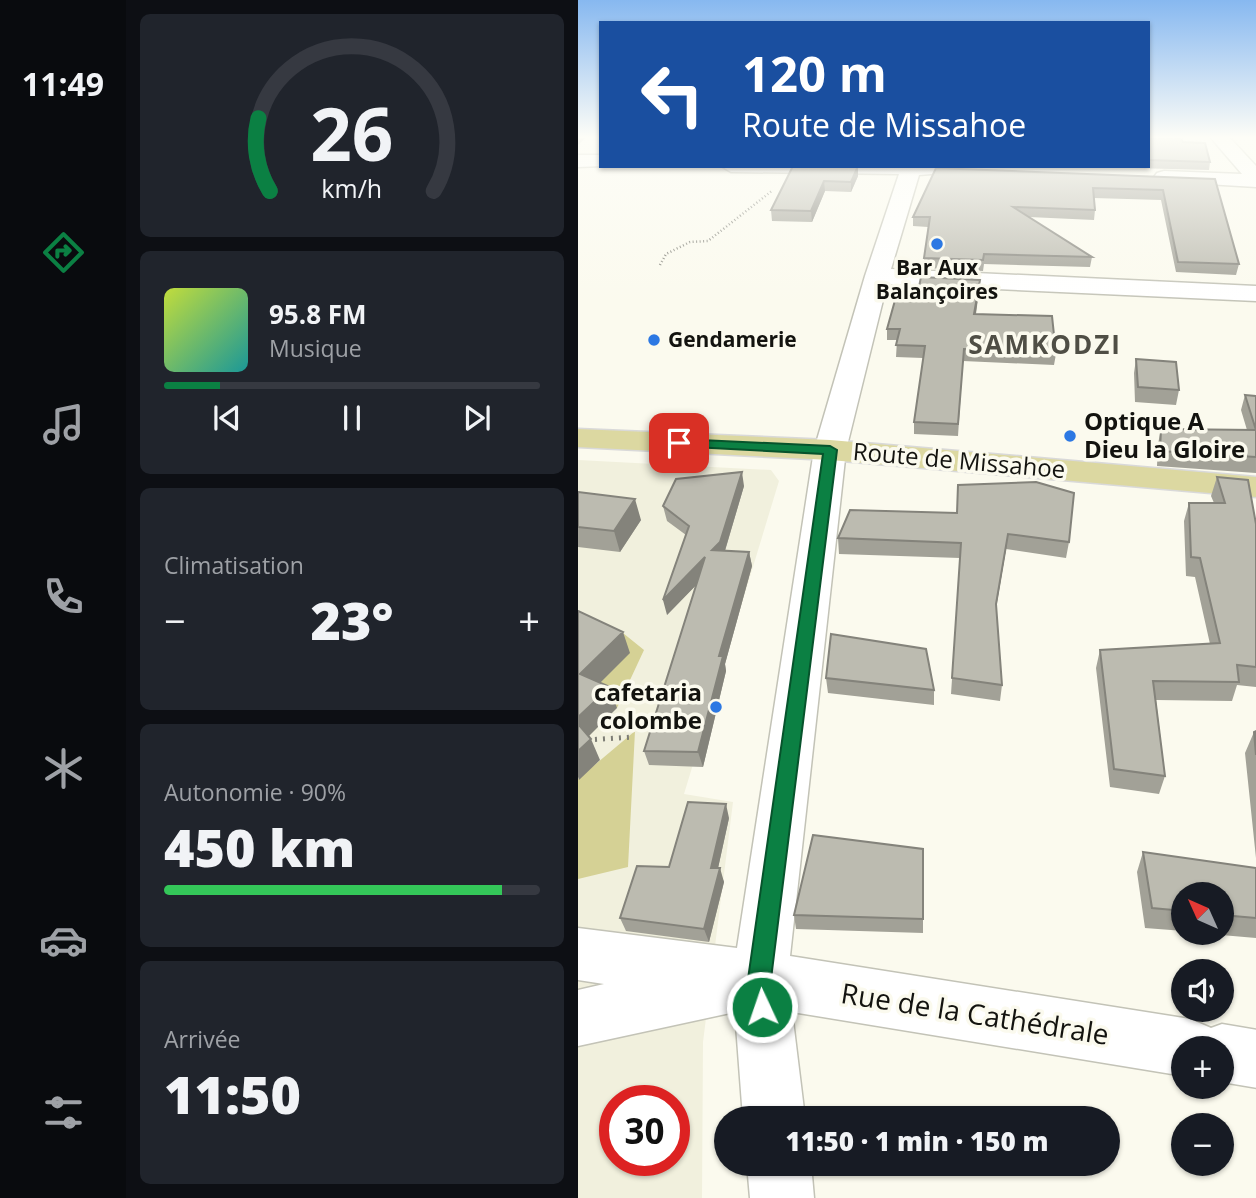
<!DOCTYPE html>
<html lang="fr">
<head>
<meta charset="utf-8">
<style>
  body { margin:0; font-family:"Open Sans",sans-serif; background:#20242c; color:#f1f3f6; height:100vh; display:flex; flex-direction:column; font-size:26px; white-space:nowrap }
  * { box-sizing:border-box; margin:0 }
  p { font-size:23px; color:#9ea1a6 }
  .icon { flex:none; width:38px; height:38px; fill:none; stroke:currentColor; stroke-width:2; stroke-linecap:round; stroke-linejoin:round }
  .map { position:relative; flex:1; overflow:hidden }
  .side { display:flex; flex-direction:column; gap:14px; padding:14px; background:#0d0f14; width:452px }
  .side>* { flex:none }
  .guide { position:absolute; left:21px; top:21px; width:551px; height:147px; border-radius:0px; box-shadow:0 2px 5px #0004; background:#1a4fa0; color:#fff; overflow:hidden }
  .needle { width:46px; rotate:315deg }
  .fabs { position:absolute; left:593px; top:882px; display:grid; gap:14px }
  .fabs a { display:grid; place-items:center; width:63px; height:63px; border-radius:50%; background:#171b24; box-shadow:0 2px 5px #0004; font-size:35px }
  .speed { position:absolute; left:21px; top:1085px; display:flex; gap:14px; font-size:35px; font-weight:700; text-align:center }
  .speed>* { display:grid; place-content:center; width:91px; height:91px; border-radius:50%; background:#171b24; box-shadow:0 2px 5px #0004; line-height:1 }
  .speed .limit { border:10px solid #d22; background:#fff; color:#111 }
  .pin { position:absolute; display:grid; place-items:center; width:60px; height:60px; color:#fff; margin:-30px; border-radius:14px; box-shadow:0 4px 10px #0006 }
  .me { position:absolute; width:77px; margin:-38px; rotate:357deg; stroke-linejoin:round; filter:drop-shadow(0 0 5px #0008) }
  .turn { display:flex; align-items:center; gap:24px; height:147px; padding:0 28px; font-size:32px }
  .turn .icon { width:91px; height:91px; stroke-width:2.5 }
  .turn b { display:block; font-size:49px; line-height:60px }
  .big { font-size:52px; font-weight:800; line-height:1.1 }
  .side .widget { flex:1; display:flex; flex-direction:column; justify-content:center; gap:10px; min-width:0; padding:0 24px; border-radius:10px; background:#20242c }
  .side .dial { align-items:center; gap:0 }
  .dial svg { height:182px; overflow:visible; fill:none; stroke:#363941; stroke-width:7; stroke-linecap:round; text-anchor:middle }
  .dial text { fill:#f1f3f6; stroke:none }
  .song { display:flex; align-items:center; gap:21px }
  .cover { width:84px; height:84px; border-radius:10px; background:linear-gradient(135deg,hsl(70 70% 55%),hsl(180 70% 35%)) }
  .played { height:7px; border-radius:4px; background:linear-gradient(90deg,#0b8043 15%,#363941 15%) }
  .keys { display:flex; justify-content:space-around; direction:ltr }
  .heat { display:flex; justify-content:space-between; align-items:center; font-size:38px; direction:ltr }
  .charge { height:10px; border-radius:5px; background:linear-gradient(90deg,#34c759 90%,#363941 0) }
  .trip { position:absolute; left:136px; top:1106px; width:406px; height:70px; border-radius:35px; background:#171b24; box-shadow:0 2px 5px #0004; font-weight:800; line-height:70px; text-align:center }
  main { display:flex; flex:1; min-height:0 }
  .tab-bar { display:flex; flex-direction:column; width:126px; justify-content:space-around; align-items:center; background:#090b0e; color:#9ea1a6 }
  .tab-bar .icon { width:49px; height:49px }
  .tab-bar .on { color:#0b8043 }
  .tab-bar b { font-size:32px; color:#f1f3f6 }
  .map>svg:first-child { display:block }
  .built { fill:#f1f0dd; fill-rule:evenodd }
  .green { fill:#d5d195 }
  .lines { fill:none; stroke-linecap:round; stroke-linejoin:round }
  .minor-casing { stroke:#c3c3b7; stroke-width:3 }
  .major-casing { stroke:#d9d9d9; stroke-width:3 }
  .path-far1 { stroke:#7d7d75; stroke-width:2.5; stroke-dasharray:1 2.5; stroke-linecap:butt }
  .path { stroke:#7d7d75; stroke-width:5; stroke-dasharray:2 6; stroke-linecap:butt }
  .minor { fill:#fff; fill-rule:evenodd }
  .major { fill:#dcd8a1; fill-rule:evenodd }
  .wall { fill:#a2a197 }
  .shaded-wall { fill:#84837b }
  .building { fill:#bcbbb0; stroke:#84837b; stroke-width:2 }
  .route { fill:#0b8043; stroke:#07532c; stroke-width:2 }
  .poi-dot { fill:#2c78e3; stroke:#fbfaee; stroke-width:2.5 }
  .labels { text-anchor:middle; stroke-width:7; stroke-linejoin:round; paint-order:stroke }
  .far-poi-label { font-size:21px; font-weight:bold; fill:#13130f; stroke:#fbfaee }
  .poi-label { font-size:24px; font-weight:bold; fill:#13130f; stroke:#fbfaee; text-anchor:start }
  .street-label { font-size:24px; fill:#13130f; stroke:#fbfaee }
  .far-district-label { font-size:26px; font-weight:bold; letter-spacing:2px; fill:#4f4e45; stroke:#fbfaee }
  .near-street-label { font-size:28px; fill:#13130f; stroke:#fbfaee }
</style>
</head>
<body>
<main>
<nav class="tab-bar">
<b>11:49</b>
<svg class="icon on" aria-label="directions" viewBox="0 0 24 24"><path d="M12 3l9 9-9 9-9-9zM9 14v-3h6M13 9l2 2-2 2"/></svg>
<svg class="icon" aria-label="music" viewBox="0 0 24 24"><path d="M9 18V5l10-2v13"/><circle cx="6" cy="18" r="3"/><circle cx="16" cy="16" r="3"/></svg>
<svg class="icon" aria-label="phone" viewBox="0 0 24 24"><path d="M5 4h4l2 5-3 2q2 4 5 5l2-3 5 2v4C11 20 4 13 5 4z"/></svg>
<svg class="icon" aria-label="climate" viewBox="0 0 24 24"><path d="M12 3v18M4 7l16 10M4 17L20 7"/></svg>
<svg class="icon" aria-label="car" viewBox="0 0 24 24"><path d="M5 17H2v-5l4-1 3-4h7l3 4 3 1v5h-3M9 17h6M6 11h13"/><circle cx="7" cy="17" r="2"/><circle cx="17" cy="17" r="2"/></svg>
<svg class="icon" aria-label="filters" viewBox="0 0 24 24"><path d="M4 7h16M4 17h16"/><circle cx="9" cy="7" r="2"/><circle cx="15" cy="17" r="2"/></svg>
</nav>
<section class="side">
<div class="widget dial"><svg viewBox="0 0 100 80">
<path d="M14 69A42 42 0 1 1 86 69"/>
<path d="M14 69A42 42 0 0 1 9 37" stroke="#0b8043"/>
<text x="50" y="56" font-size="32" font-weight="700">26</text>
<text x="50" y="72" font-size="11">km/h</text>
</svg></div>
<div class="widget">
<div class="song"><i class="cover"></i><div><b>95.8 FM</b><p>Musique</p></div></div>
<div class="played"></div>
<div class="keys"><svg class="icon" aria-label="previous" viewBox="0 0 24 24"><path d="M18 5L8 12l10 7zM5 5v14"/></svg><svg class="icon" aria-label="pause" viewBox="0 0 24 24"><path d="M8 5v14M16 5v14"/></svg><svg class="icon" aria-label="next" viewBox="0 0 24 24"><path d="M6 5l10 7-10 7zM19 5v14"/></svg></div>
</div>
<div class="widget"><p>Climatisation</p>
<div class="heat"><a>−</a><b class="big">23°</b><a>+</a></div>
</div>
<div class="widget"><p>Autonomie · 90%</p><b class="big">450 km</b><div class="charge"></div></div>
<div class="widget"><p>Arrivée</p><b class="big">11:50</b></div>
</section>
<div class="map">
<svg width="679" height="1198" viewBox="0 0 679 1198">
  <rect width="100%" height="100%" fill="#fbfaee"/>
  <!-- built -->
  <path class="built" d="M0,460l193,10 8,11 -95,313 49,8 -30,240 -1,156h-124zM37,1101h59v59h-59z"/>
  <!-- green -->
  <path class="green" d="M40,629l26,21 -27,58 -29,-13 41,-42z
    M57,731l-7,136 -50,12v-100z"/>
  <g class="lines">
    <defs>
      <path id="minor" d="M633,138h19l27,29v20l-100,-6 -3,-4 3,-4 7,-2 78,3z
        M0,155h23v11h2l-25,1z
        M143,166h223l2,3 -3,4 -24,2 -28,94 366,17v15l-370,-17 -41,166 -56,506 400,63 21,9 11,-4 35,6v58l-35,-6v-34h-38v28l-392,-64 13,106h-62l-8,-106 -157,34v-56l26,-6 -26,-4v-52l159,20 77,-498 51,-174 34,-102 -168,-2z
        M169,1164h64l3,34h-64z"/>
      <path id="major" d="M0,429l252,11 427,37v20l-427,-37 -252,-13z"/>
    </defs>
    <!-- minor casing -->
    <use href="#minor" class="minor-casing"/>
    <!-- major casing -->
    <use href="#major" class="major-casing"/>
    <!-- path-far1 -->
    <path class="path-far1" d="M82,265l6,-11 24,-12 18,-1 65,-51"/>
    <!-- path -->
    <path class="path" d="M9,740l46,-3"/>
    <!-- minor -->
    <use href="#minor" class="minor"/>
    <!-- major -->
    <use href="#major" class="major"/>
  </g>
  <!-- wall -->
  <path class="wall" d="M570,138l35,4 27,20 -1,8 -150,-4h89z
    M215,166l65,10 -7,16 -26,-1 -13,31 -40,-1 -1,-11z
    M358,168l279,11 24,85 -3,11 -60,-3 -15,-72 -67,-2 1,12 -1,10 -65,-3 63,40 -2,10 -106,-3 -1,7 -59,-3v-10l4,-31 -15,-1v-9z
    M401,291l-3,23 80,40 -2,11 -91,-4 -5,75 -44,-2v-12l9,-64 -27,-1 1,-17h-10v-11z
    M558,359l43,31 -3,15 -41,-3 -1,-29z
    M667,395l11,1v77l-99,-7 1,-22 3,-15 86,1 -6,-20z
    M639,477l39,47v163l-19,-2 -5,16 -76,-1 9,76 -6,18 -49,-7 -14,-119 4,-18 110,-6 -15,-67 -9,-1 -2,-55 5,-18h25l-3,-7z
    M166,486l-19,65 24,1 3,14 -27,98 1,7 -23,96 -54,-2 -5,-14 53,-167 -30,31 19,-80 -19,-14 -4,-15z
    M0,492l63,28 -21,32 -42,-5z
    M272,510l219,32 -3,16 -60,-9 -10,60 6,76 -2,16 -49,-7 9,-136 -121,-4 -1,-16z
    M248,678l108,12v15l-106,-12z
    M678,731v127l-11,-105 9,-21z
    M151,818l-11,50 6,14 -15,60 -83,-11 -6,-13 49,-51z
    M345,849v84l-127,-4 -2,-14z
    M565,852l113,16v70l-58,-5h24v-39h-38v37l-39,-3 -8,-56z"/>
  <!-- shaded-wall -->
  <path class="shaded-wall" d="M0,138h7l-7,7z
    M280,166v10l-7,16v-10z
    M246,181l1,10 -13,31 -1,-11z
    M402,280l-1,11 -5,34v-11z
    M164,472l2,14 -21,71 -11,-7z
    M57,499l6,21 -21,32 -6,-21z
    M430,534l-2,15 -12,70 2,-15z
    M171,552l3,14 -27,98 1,7 -23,96 -5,-15 21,-96z
    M127,557l4,15 -42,43 -4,-15z
    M45,632l7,21 -42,42 -8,-21z
    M32,687l7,21 -33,33 -6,-13v-11z
    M13,739l9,21 -21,20 -1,-3v-26z
    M148,804l3,14 -14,64 -4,-14z
    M142,868l4,14 -15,60 -5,-13z"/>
  <!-- building -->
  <path class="building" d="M570,138h33l2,4 22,1 5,19 -62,-2z
    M215,166h65l-7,16 -27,-1 -13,30 -40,-1z
    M358,168l279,11 24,85 -61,-2 -15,-72 -70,-2 2,22 -82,-3 79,50 -108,-3 -1,6 -59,-2 6,-41h-17z
    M343,277l59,3 -6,34 78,2 4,38 -92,-5 -6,75 -44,-2 11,-76 -29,-1 4,-16h-13l12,-43 20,1z
    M558,359l40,3 3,28 -41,-3z
    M667,395l11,1v61l-96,-6 1,-22 95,1z
    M164,472l-22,70 -8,8 37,2 -30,104h4l-25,96 -54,-1 61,-194 -42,43 26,-74 -26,-20 13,-27z
    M639,477l31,3 8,44v143l-19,-2 2,17 -86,-1 12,95 -51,-7 -14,-119 120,-7 -20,-85 -9,-1 -2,-54h36z
    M458,482l38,11 -5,49 -61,-8 -12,70 6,81 -50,-7 9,-135 -123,-5 12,-28 107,3 1,-28z
    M0,492l57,7 -21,32 -36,-4z
    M0,611l45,21 -43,42 30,13 -32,30z
    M253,634l95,15 8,41 -108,-12z
    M0,724l13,15 -13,12z
    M678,731v24l-2,-23z
    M110,802l38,2 -15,64h9l-16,61 -84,-11 17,-52 32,1z
    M235,835l110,14v70l-129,-4z
    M565,852l113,16v50l-34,-3v-21h-38v17l-32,-3z"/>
  <!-- sky -->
  <linearGradient id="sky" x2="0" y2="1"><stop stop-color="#87b8f0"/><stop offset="0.45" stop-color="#fdfdf7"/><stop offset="1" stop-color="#fdfdf7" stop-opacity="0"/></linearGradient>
  <rect width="679" height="305" fill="url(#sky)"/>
  <!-- route -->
  <path class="route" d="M101,439l151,7 7,4 -66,529 3,28 -3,8 -9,4 -8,-4 -6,-36 75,-525 -149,-8 -2,-3z"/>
  <!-- markers -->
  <g class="poi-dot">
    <circle cx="359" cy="244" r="7"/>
    <circle cx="76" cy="340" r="7"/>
    <circle cx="492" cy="436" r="7"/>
    <circle cx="138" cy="707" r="7"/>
  </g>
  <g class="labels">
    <!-- far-poi labels -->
    <g class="far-poi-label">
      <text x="359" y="275">Bar Aux<tspan x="359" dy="24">Balançoires</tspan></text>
      <text x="90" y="347" text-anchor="start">Gendamerie</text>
    </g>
    <!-- poi labels -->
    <g class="poi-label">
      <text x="506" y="430">Optique A<tspan x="506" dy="28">Dieu la Gloire</tspan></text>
      <text x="124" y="701" text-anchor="end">cafetaria<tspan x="124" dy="28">colombe</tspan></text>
    </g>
    <!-- street labels -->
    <g class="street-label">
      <text transform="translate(381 461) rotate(5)" y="8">Route de Missahoe</text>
    </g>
    <!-- far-district labels -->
    <g class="far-district-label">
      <text x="467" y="354">SAMKODZI</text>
    </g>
    <!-- near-street labels -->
    <g class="near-street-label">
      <text transform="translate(397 1014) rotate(9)" y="10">Rue de la Cathédrale</text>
    </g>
  </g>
</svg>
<div class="fabs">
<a><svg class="needle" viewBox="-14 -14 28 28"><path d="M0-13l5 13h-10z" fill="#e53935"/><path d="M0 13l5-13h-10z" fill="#9ea1a6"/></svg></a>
<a><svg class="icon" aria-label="sound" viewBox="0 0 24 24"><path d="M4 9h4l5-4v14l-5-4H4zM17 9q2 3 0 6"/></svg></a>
<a>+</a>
<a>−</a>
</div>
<div class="speed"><div class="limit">30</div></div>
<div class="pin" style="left:101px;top:443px;background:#d93025"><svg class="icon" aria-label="arrive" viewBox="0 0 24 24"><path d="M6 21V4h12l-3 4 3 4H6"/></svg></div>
<svg class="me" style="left:184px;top:1007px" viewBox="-20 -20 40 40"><circle r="17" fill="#0b8043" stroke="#fff" stroke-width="3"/><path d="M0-11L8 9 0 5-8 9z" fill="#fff"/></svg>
<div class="trip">11:50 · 1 min · 150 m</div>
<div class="guide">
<div class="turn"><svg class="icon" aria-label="left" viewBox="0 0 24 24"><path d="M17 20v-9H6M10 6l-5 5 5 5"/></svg><div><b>120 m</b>Route de Missahoe</div></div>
</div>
</div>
</main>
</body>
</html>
